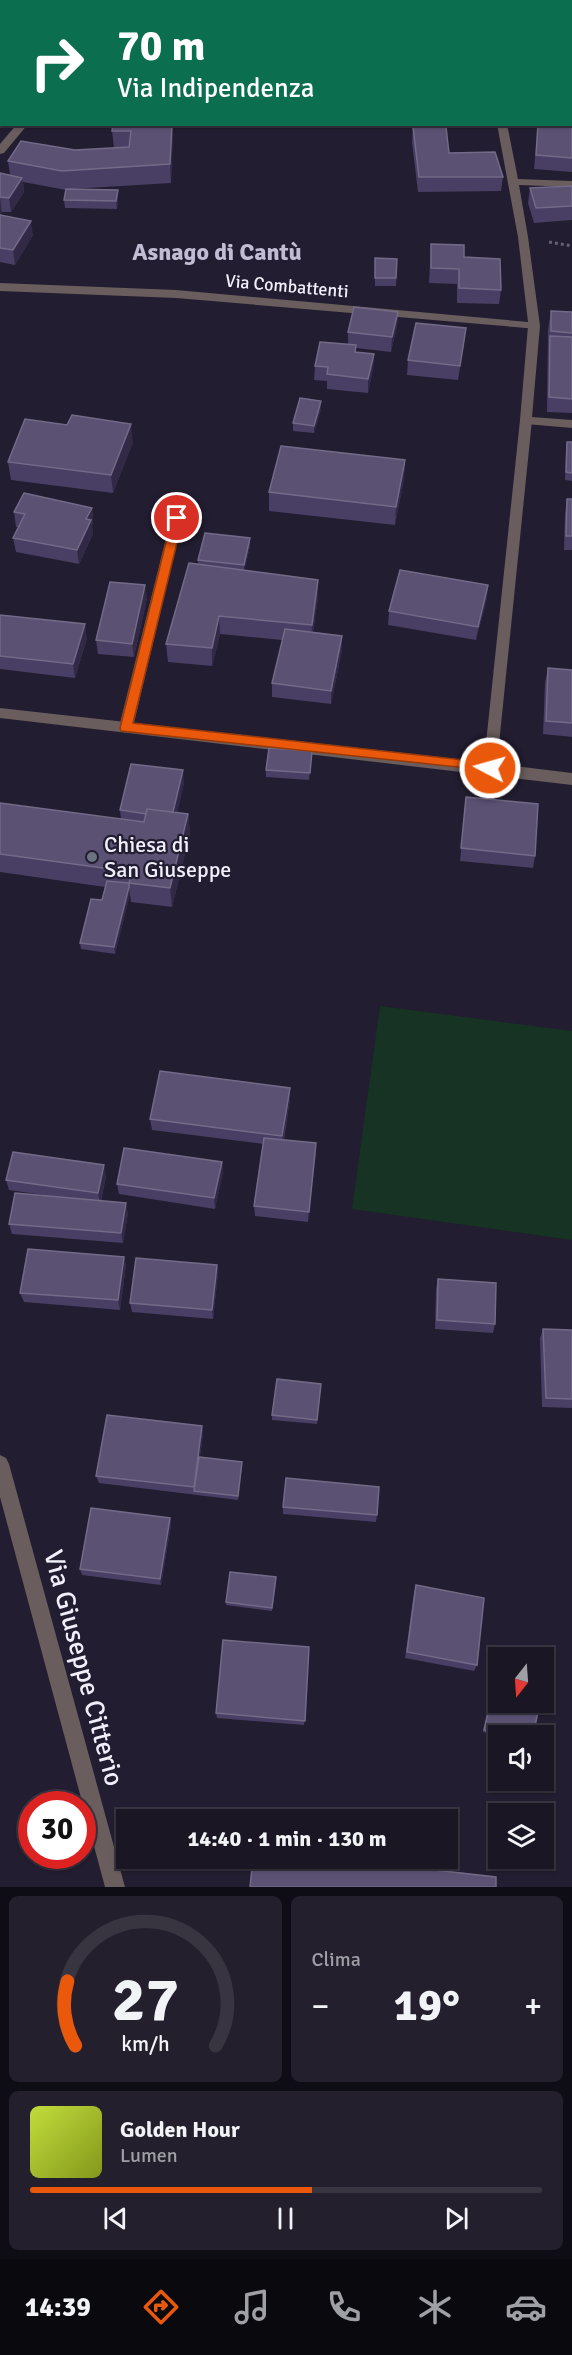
<!DOCTYPE html>
<html lang="it">
<head>
<meta charset="utf-8">
<style>
  body { margin:0; font-family:Signika,sans-serif; background:#231f2c; color:#f1f3f6; height:100vh; display:flex; flex-direction:column; font-size:22px; white-space:nowrap }
  * { box-sizing:border-box; margin:0 }
  p { font-size:20px; color:#9f9fa6 }
  .icon { flex:none; width:33px; height:33px; fill:none; stroke:currentColor; stroke-width:2; stroke-linecap:round; stroke-linejoin:round }
  .map { position:relative; height:1887px; overflow:hidden }
  .panel { display:flex; flex-direction:column; gap:9px; padding:9px; background:#0e0c14; flex:1 }
  .panel>* { flex:none }
  .guide { position:absolute; left:0px; top:0px; width:573px; height:126px; box-shadow:0 2px 4px #0004,0 0 0 2px #383541; background:#0b6e4f; color:#fff; overflow:hidden }
  .needle { width:39px; rotate:197deg }
  .controls { position:absolute; left:488px; top:1647px; display:grid; gap:12px }
  .controls a { display:grid; place-items:center; width:66px; height:66px; border-radius:0px; background:#1a1624; box-shadow:0 2px 4px #0004,0 0 0 2px #383541; font-size:30px }
  .speed { position:absolute; left:18px; top:1791px; display:flex; gap:12px; font-size:30px; font-weight:700; text-align:center }
  .speed>* { display:grid; place-content:center; width:78px; height:78px; border-radius:50%; background:#1a1624; box-shadow:0 2px 4px #0004,0 0 0 2px #383541; line-height:1 }
  .speed .limit { border:9px solid #d22; background:#fff; color:#111 }
  .pin { position:absolute; display:grid; place-items:center; width:51px; height:51px; color:#fff; margin:-26px; border:3px solid #fff; border-radius:50%; box-shadow:0 2px 6px #0007 }
  .me { position:absolute; width:66px; margin:-33px; rotate:276deg; stroke-linejoin:round; filter:drop-shadow(0 0 4px #0008) }
  .turn { display:flex; align-items:center; gap:21px; height:126px; padding:0 18px; font-size:27px }
  .turn .icon { width:78px; height:78px; stroke-width:2.5 }
  .turn b { display:block; font-size:42px; line-height:51px }
  .big { font-size:45px; font-weight:800; line-height:1.1 }
  .panel .tile { flex:1; display:flex; flex-direction:column; justify-content:center; gap:9px; min-width:0; padding:0 21px; border-radius:9px; background:#231f2c }
  .panel .dial { align-items:center; gap:0 }
  .dial svg { height:156px; overflow:visible; fill:none; stroke:#383541; stroke-width:7; stroke-linecap:round; text-anchor:middle }
  .dial text { fill:#f1f3f6; stroke:none }
  .song { display:flex; align-items:center; gap:18px }
  .cover { width:72px; height:72px; border-radius:9px; background:linear-gradient(135deg,hsl(70 70% 55%),hsl(70 70% 35%)) }
  .played { height:6px; border-radius:3px; background:linear-gradient(90deg,#ea580c 55%,#383541 55%) }
  .keys { display:flex; justify-content:space-around; direction:ltr }
  .heat { display:flex; justify-content:space-between; align-items:center; font-size:33px; direction:ltr }
  .panel .tiles { flex:1; display:grid; gap:9px; grid-template-columns:1fr 1fr }
  .tile:last-child { grid-column:span 2 }
  .trip { position:absolute; left:116px; top:1809px; width:342px; height:60px; border-radius:0px; background:#1a1624; box-shadow:0 2px 4px #0004,0 0 0 2px #383541; font-weight:800; line-height:60px; text-align:center }
  .menu { display:flex; height:96px; justify-content:space-around; align-items:center; background:#0a090e; color:#9f9fa6 }
  .menu .icon { width:42px; height:42px }
  .menu .active { color:#ea580c }
  .menu b { font-size:27px; color:#f1f3f6 }
  .map>svg:first-child { display:block }
  .green { fill:#163323 }
  .lines { fill:none; stroke-linecap:round; stroke-linejoin:round }
  .path { stroke:#646071; stroke-width:3; stroke-dasharray:3 3; stroke-linecap:butt }
  .service { fill:#695d5d; fill-rule:evenodd }
  .minor { fill:#695d5d; fill-rule:evenodd }
  .wall { fill:#493e63 }
  .shaded-wall { fill:#322947 }
  .building { fill:#5b5173; stroke:#736a88; stroke-width:1.5 }
  .route { fill:#ea580c; stroke:#983908; stroke-width:1.5 }
  .worship-dot { fill:#6b7280; stroke:#221d30; stroke-width:2 }
  .labels { text-anchor:middle; stroke-width:4.5; stroke-linejoin:round; paint-order:stroke }
  .far-street-label { font-size:18px; fill:#f2effc; stroke:#221d30 }
  .poi-label { font-size:22px; fill:#f2effc; stroke:#221d30; text-anchor:start }
  .far-district-label { font-size:24px; font-weight:bold; fill:#c1bcd4; stroke:#221d30 }
  .near-street-label { font-size:27px; fill:#f2effc; stroke:#221d30 }
</style>
</head>
<body>
<div class="map">
<svg width="572" height="1887" viewBox="0 0 572 1887">
  <rect width="100%" height="100%" fill="#221d30"/>
  <!-- green -->
  <path class="green" d="M380,1006l192,25v209l-220,-31z"/>
  <g class="lines">
    <!-- path -->
    <path class="path" d="M549,242l23,4"/>
    <!-- service -->
    <path class="service" d="M534,322l6,4 -8,91 40,3v8l-46,-4 -6,-4 8,-94z
      M177,514l6,4 -50,209 -7,5 -7,-5 52,-209z"/>
    <!-- minor -->
    <path class="minor" d="M128,0h10l-11,2z
      M469,0h10l1,2h-10z
      M17,124h11l-24,29 -4,1v-10z
      M497,124h10l11,55 54,2v6l-53,-2 9,52 12,89 -2,3 -362,-31 -176,-7v-8l176,7 352,32 -10,-85z
      M526,416l6,4 -35,344 75,9v12l-572,-67v-10l484,54 36,-342z
      M0,1455l6,3 3,6 116,423h-20l-105,-390z"/>
  </g>
  <!-- wall -->
  <path class="wall" d="M537,0h35v9v-7h-34z
    M572,119v53l-38,-3 4,-45z
    M413,127l36,26 54,24 -2,14 -83,1 -6,-50z
    M173,130l-2,53 -99,6 46,9 -1,11 -52,-1 -1,-8 2,-10 -43,-8 1,10 -13,20h-9l-2,3 33,20 -18,30 -15,-3v-89l10,2 -2,-14 67,-11 39,-2 -2,-17z
    M572,186v34l-38,3 -6,-20 2,-15z
    M431,244l33,13 37,33 -2,14 -42,-1v-19l-28,-1z
    M375,258l22,1 -1,27h-21z
    M551,311l21,1v101l-25,-1 1,-82z
    M398,312l-1,14 -6,26 -35,-4v5l18,1 -1,15 -5,24 -41,-4v-8l-13,-1 1,-14 33,-21v-13z
    M466,328l-8,52 -51,-5 1,-15z
    M321,401v8l-7,24 -21,-2v-8z
    M133,442l-20,51 -102,-13 -3,-18z
    M567,442h5v39l-7,-1 1,-31z
    M405,460l-1,19 -9,46 -126,-14v-19z
    M567,499h5v51h-8l1,-37z
    M92,508l1,14 -1,3 1,9 -14,30 -63,-12 -3,-14 6,-11h-3l-2,-15z
    M250,546l-6,25 74,9v18l-5,34 29,4v14l-11,54 -59,-7v-14l10,-43 -62,-6 -8,32 -44,-4 -2,-18 32,-80v-4z
    M147,598l-13,59 -36,-3 -2,-14z
    M487,599l-11,41 -88,-15 1,-14z
    M0,615l87,23 -12,40 -75,-9z
    M548,668l24,2v67l-29,-3 2,-52z
    M312,751l-3,29 -43,-3v-7z
    M184,783l-7,30 11,1 2,19 -18,74 -41,-5 -1,-8 -15,60 -34,-5 -1,-6 22,-43 3,-13 -105,-15v-69l121,16 -1,-9z
    M466,797l69,59 -2,12 -73,-7z
    M290,1088v11l-6,41 32,3 -8,79 -53,-6 -1,-10 9,-62 -111,-14 -2,-11z
    M222,1162l1,10 -8,37 -96,-15 -2,-10z
    M106,1176l-5,25 27,12 -5,30 -111,-9 -3,-10 42,-28 -42,-6 -3,-10z
    M124,1257l2,9 -6,44 -96,-8 -4,-9z
    M217,1265l1,9 -5,45 -81,-7 -2,-9z
    M438,1279l57,45 -2,9 -58,-4 1,-40z
    M543,1329l29,1v78l-30,-1 -2,-69z
    M321,1384l-4,40 -45,-4v-5z
    M202,1426l1,8 -3,23 42,9 -4,34 -139,-17 -3,-7z
    M283,1507l94,8 -1,7 -93,-8z
    M170,1518l1,7 -10,60 -79,-10 -2,-6z
    M276,1581l-4,30 -46,-6v-3z
    M416,1585l61,80 -3,6 -69,-13 9,-66z
    M309,1647l-5,78 -87,-7 -1,-5z
    M496,1677l37,59h-35v1l-15,-5 12,-52z"/>
  <!-- shaded-wall -->
  <path class="shaded-wall" d="M172,124h1v6l-2,53 -1,-19z
    M22,178l2,14 -13,20 -2,-14z
    M118,190v8l-1,11 -1,-8z
    M0,197l2,15 -2,4z
    M31,221l2,14 -18,30 -2,-15z
    M398,312l-1,14 -6,26 1,-15z
    M374,354l-1,15 -5,24v-14z
    M321,401v8l-7,24v-7z
    M131,424l2,18 -20,51 -2,-18z
    M405,460l-1,19 -9,46 1,-18z
    M92,508l1,14 -1,3 1,9 -14,30 -2,-14 9,-31z
    M250,538v8l-6,27v-8z
    M318,580v18l-7,45 1,-18z
    M145,585l2,13 -13,59 -2,-13z
    M488,585l-1,14 -11,41 2,-13z
    M219,616l1,18 -8,32v-18z
    M85,624l2,14 -12,40 -2,-14z
    M342,636v14l-11,54v-13z
    M183,770l1,13 -11,47 -1,-13z
    M188,814l2,19 -18,74 -2,-19z
    M129,887l1,7 -15,60 -1,-7z
    M290,1088v11l-8,48v-11z
    M316,1143v11l-8,68 1,-10z
    M222,1162l1,10 -8,37 -1,-11z
    M104,1165l2,11 -6,27 -2,-10z
    M126,1203l2,10 -5,30 -2,-10z
    M124,1257l2,9 -6,44 -2,-10z
    M217,1265l1,9 -5,45 -1,-9z
    M202,1426l1,8 -8,57h-1v-4z
    M242,1462v4l-4,34v-4z
    M170,1518l1,7 -10,60 -1,-6z"/>
  <!-- building -->
  <path class="building" d="M293,0h41l1,2h-42z
    M420,0h43v2h-63z
    M572,119v39l-36,-3 2,-31h34z
    M113,124h59l-2,40 -108,7 -54,-10 13,-20 54,9 54,-3 2,-16h-19z
    M413,127h33l3,26 46,-1 8,25h-84z
    M0,173l22,5 -13,20 -9,-1z
    M572,186v20l-36,2 -6,-20z
    M66,189l52,1 -2,11 -52,-1z
    M0,215l31,6 -18,29 -13,-2z
    M431,244l33,1v12l36,2 1,31 -42,-2v-19l-28,-1z
    M375,258l22,1 -1,19h-21z
    M354,307l44,5 -6,25 -44,-5z
    M551,311l21,1v21l-21,-2z
    M416,323l50,5 -6,38 -52,-6z
    M550,336l22,1v62l-23,-2z
    M320,342l36,3 -1,7 19,2 -6,25 -41,-5 1,-7 -13,-1z
    M300,398l21,3 -7,25 -21,-3z
    M72,415l59,9 -20,51 -103,-13 17,-43 42,6z
    M567,442h5v31l-6,-1z
    M281,446l124,14 -9,47 -127,-15z
    M24,493l68,15 -6,11 5,1 -14,30 -64,-12 12,-24 -11,-2z
    M567,499h5v37h-6z
    M205,533l45,5 -6,27 -46,-5z
    M189,563l129,17 -6,45 -93,-9 -7,32 -46,-4z
    M400,570l88,15 -10,42 -89,-16z
    M110,582l35,3 -13,59 -36,-4z
    M0,615l85,9 -12,40 -73,-8z
    M285,629l57,7 -11,55 -59,-8z
    M548,668l24,2v53l-26,-2z
    M269,748l43,3 -2,22 -44,-3z
    M131,764l52,6 -10,42 -26,-3 -1,5 -26,-4z
    M466,797l72,7 -3,52 -74,-8z
    M0,803l144,19 3,-13 41,5 -18,74 -41,-5 3,-11 -132,-18z
    M107,881l22,2v4l-15,60 -34,-4 11,-44 11,1z
    M160,1071l130,17 -8,48 -132,-17z
    M264,1138l52,5 -7,69 -55,-6z
    M124,1148l98,14 -8,36 -97,-14z
    M13,1152l91,13 -6,28 -92,-13z
    M15,1193l111,10 -5,30 -112,-9z
    M28,1249l96,8 -6,43 -98,-7z
    M136,1258l81,7 -5,45 -82,-7z
    M438,1279l58,4 -1,41 -58,-4z
    M543,1329l29,1v69l-26,-1z
    M277,1379l44,5 -4,36 -45,-5z
    M107,1415l95,11 -8,61 -98,-11z
    M199,1457l43,5 -4,34 -44,-5z
    M286,1478l93,9 -2,28 -94,-8z
    M91,1508l79,10 -10,61 -80,-10z
    M230,1572l46,5 -4,31 -46,-6z
    M416,1585l68,13 -7,67 -70,-13z
    M223,1640l86,7 -4,74 -89,-8z
    M496,1677l2,1v24h42l-7,34h-30l-19,-6z
    M253,1858h75l168,19v10h-246z"/>
  <!-- route -->
  <path class="route" d="M177,514l6,4 -50,205 357,40 5,1v7l-374,-40 -1,-3 52,-210z"/>
  <!-- markers -->
  <circle class="worship-dot" cx="92" cy="857" r="6"/>
  <g class="labels">
    <!-- far-street labels -->
    <g class="far-street-label">
      <text transform="translate(287 286) rotate(5)" y="6">Via Combattenti</text>
    </g>
    <!-- poi labels -->
    <g class="poi-label">
      <text x="104" y="852">Chiesa di<tspan x="104" dy="25">San Giuseppe</tspan></text>
    </g>
    <!-- far-district labels -->
    <g class="far-district-label">
      <text x="217" y="260">Asnago di Cantù</text>
    </g>
    <!-- near-street labels -->
    <g class="near-street-label">
      <text transform="translate(84 1668) rotate(75)" y="9">Via Giuseppe Citterio</text>
    </g>
  </g>
</svg>
<div class="controls">
<a><svg class="needle" viewBox="-14 -14 28 28"><path d="M0-13l5 13h-10z" fill="#e53935"/><path d="M0 13l5-13h-10z" fill="#9f9fa6"/></svg></a>
<a><svg class="icon" aria-label="sound" viewBox="0 0 24 24"><path d="M4 9h4l5-4v14l-5-4H4zM17 9q2 3 0 6"/></svg></a>
<a><svg class="icon" aria-label="layers" viewBox="0 0 24 24"><path d="M12 4l9 5-9 5-9-5zM3 14l9 5 9-5"/></svg></a>
</div>
<div class="speed"><div class="limit">30</div></div>
<div class="pin" style="left:177px;top:518px;background:#d93025"><svg class="icon" aria-label="arrive" viewBox="0 0 24 24"><path d="M6 21V4h12l-3 4 3 4H6"/></svg></div>
<svg class="me" style="left:490px;top:768px" viewBox="-20 -20 40 40"><circle r="17" fill="#ea580c" stroke="#fff" stroke-width="3"/><path d="M0-11L8 9 0 5-8 9z" fill="#fff"/></svg>
<div class="trip">14:40 · 1 min · 130 m</div>
<div class="guide">
<div class="turn"><svg class="icon" aria-label="right" viewBox="0 0 24 24"><path d="M7 20v-9h11M14 6l5 5-5 5"/></svg><div><b>70 m</b>Via Indipendenza</div></div>
</div>
</div>
<section class="panel">
<div class="tiles">
<div class="tile dial"><svg viewBox="0 0 100 80">
<path d="M14 69A42 42 0 1 1 86 69"/>
<path d="M14 69A42 42 0 0 1 10 36" stroke="#ea580c"/>
<text x="50" y="56" font-size="32" font-weight="700">27</text>
<text x="50" y="72" font-size="11">km/h</text>
</svg></div>
<div class="tile"><p>Clima</p>
<div class="heat"><a>−</a><b class="big">19°</b><a>+</a></div>
</div>
<div class="tile">
<div class="song"><i class="cover"></i><div><b>Golden Hour</b><p>Lumen</p></div></div>
<div class="played"></div>
<div class="keys"><svg class="icon" aria-label="previous" viewBox="0 0 24 24"><path d="M18 5L8 12l10 7zM5 5v14"/></svg><svg class="icon" aria-label="pause" viewBox="0 0 24 24"><path d="M8 5v14M16 5v14"/></svg><svg class="icon" aria-label="next" viewBox="0 0 24 24"><path d="M6 5l10 7-10 7zM19 5v14"/></svg></div>
</div>
</div>
</section>
<nav class="menu">
<b>14:39</b>
<svg class="icon active" aria-label="directions" viewBox="0 0 24 24"><path d="M12 3l9 9-9 9-9-9zM9 14v-3h6M13 9l2 2-2 2"/></svg>
<svg class="icon" aria-label="music" viewBox="0 0 24 24"><path d="M9 18V5l10-2v13"/><circle cx="6" cy="18" r="3"/><circle cx="16" cy="16" r="3"/></svg>
<svg class="icon" aria-label="phone" viewBox="0 0 24 24"><path d="M5 4h4l2 5-3 2q2 4 5 5l2-3 5 2v4C11 20 4 13 5 4z"/></svg>
<svg class="icon" aria-label="climate" viewBox="0 0 24 24"><path d="M12 3v18M4 7l16 10M4 17L20 7"/></svg>
<svg class="icon" aria-label="car" viewBox="0 0 24 24"><path d="M5 17H2v-5l4-1 3-4h7l3 4 3 1v5h-3M9 17h6M6 11h13"/><circle cx="7" cy="17" r="2"/><circle cx="17" cy="17" r="2"/></svg>
</nav>
</body>
</html>
